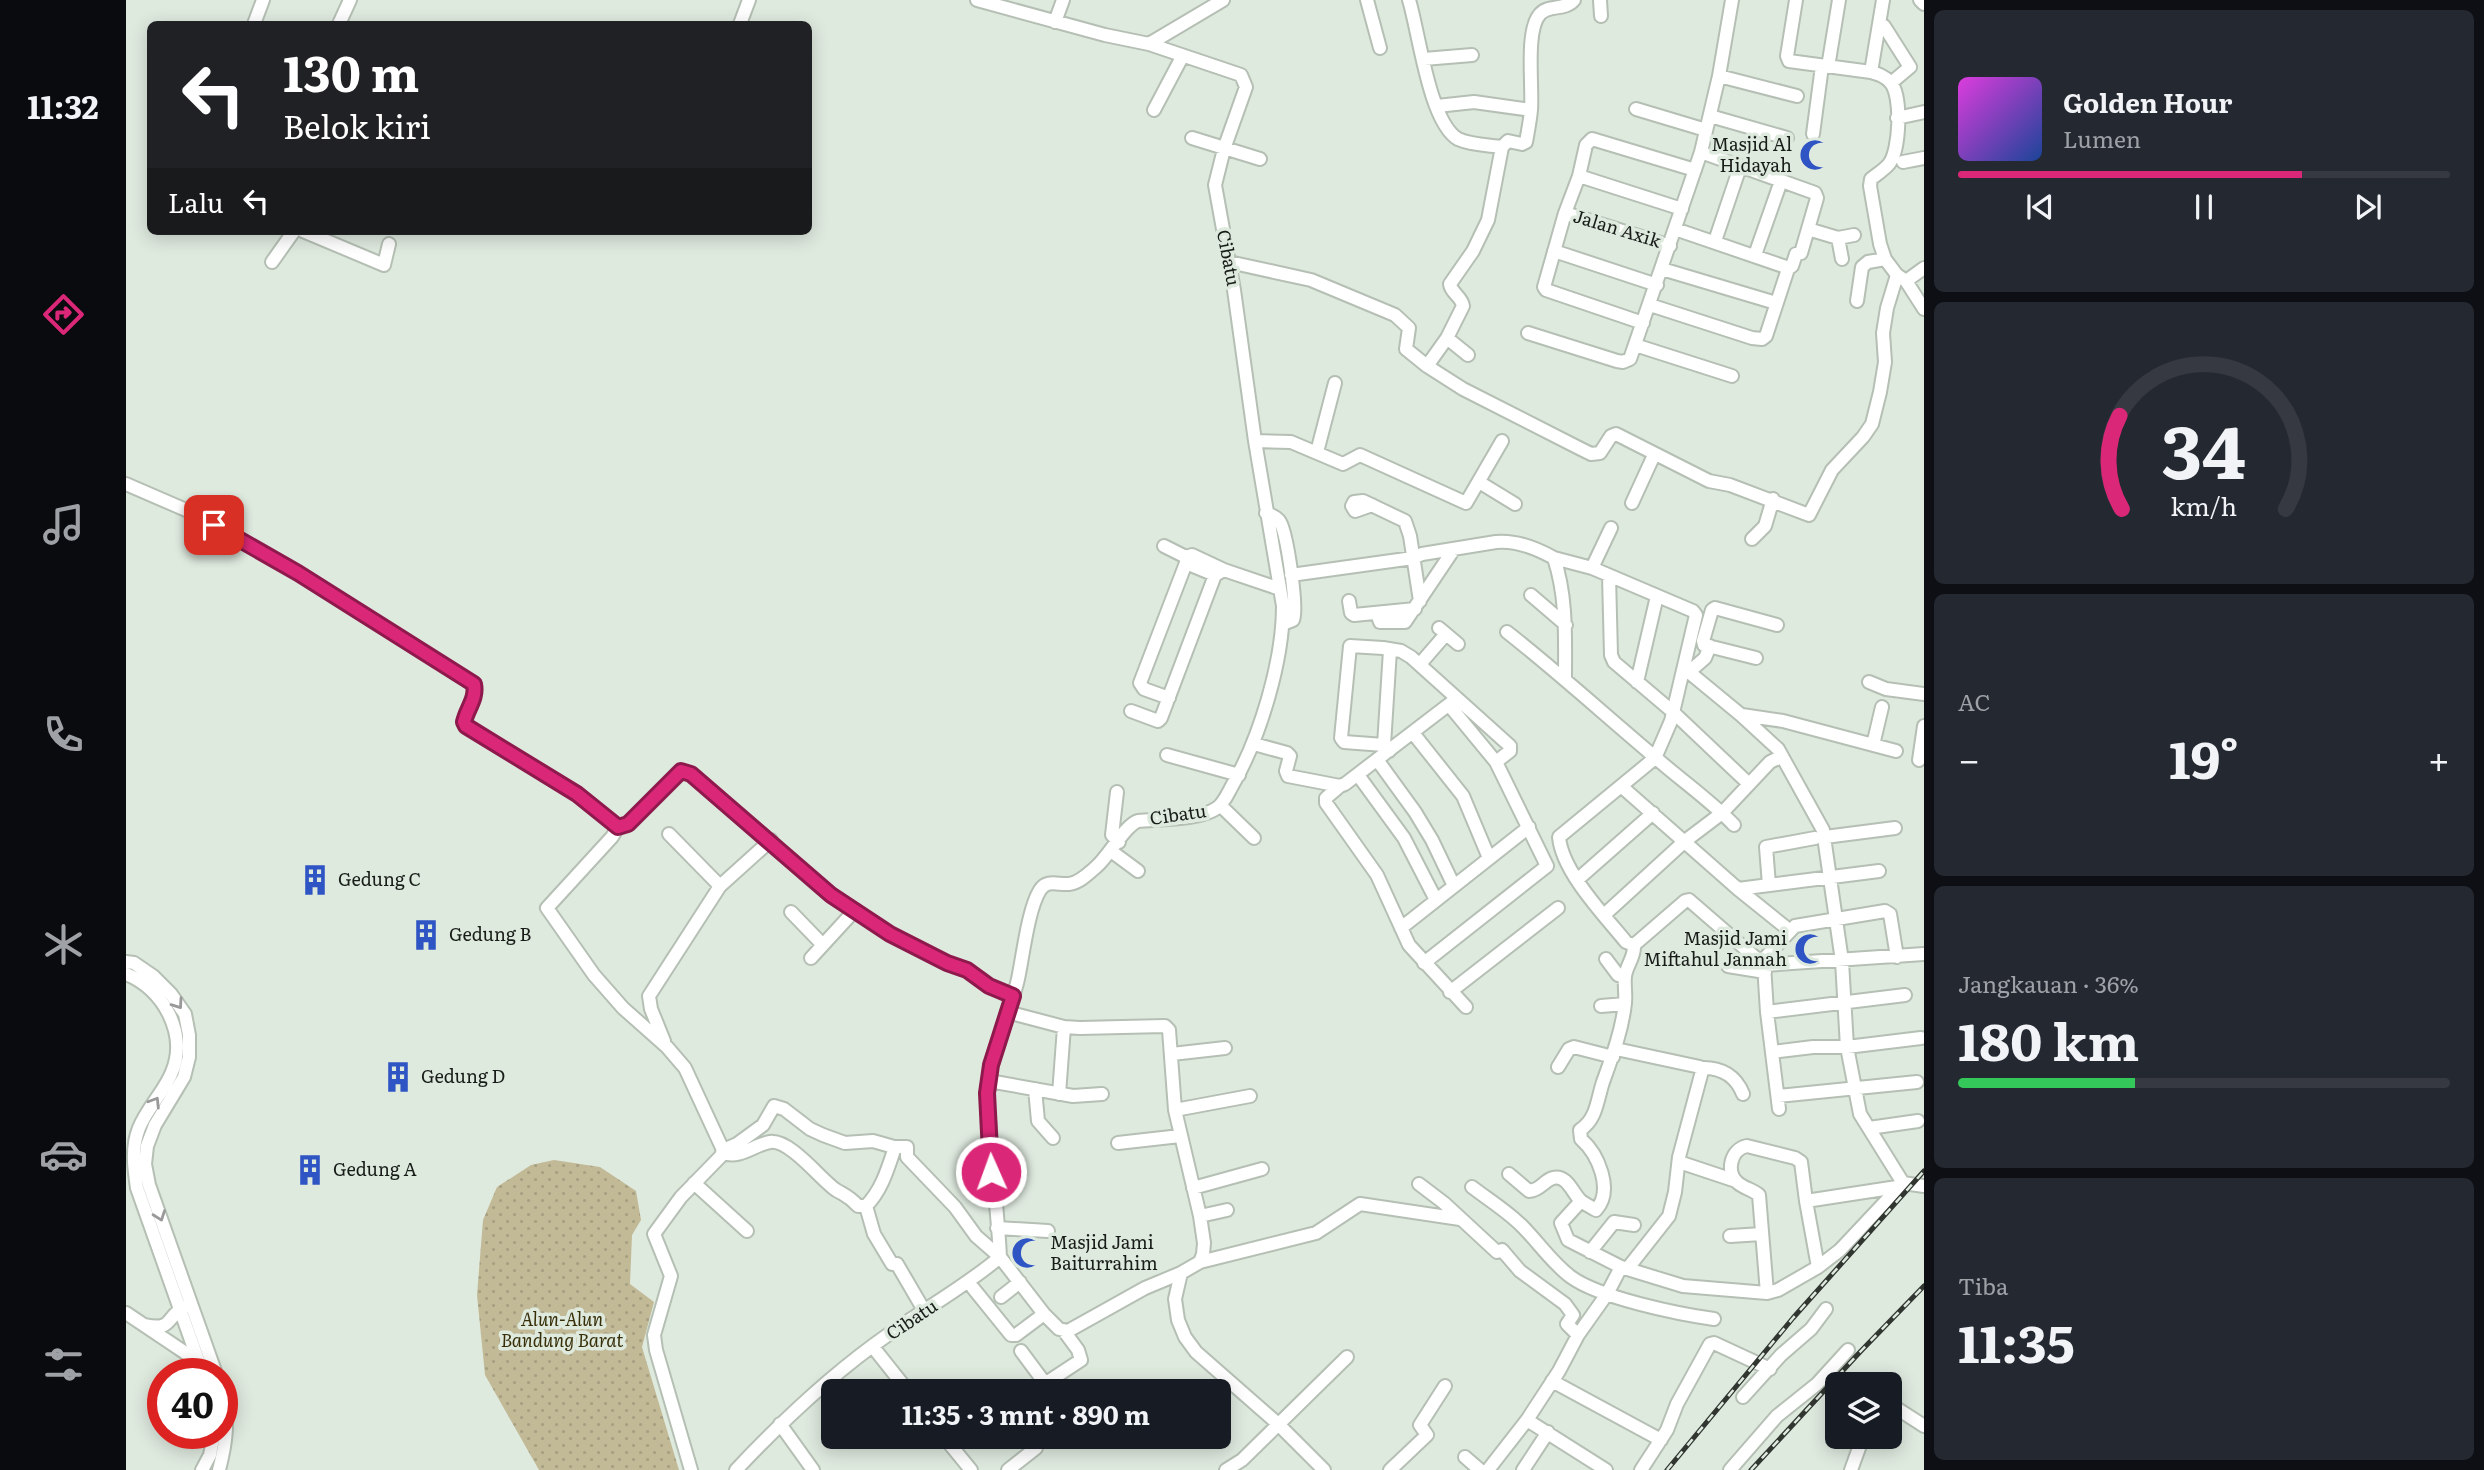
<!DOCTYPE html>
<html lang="id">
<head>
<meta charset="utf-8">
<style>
  body { margin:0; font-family:Literata,serif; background:#242831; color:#f1f3f6; height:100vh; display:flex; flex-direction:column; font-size:26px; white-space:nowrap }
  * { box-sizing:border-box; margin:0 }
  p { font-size:23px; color:#9ea1a6 }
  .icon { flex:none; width:38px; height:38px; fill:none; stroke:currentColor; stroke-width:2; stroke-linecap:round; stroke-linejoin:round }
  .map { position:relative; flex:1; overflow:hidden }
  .side { display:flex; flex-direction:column; gap:10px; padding:10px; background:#0d0f14; width:560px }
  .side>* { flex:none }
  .guide { position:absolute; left:21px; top:21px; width:665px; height:214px; border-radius:10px; box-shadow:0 4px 18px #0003; background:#202124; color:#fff; overflow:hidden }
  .buttons { position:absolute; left:1699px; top:1372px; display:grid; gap:14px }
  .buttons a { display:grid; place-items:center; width:77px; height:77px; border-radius:10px; background:#171b24; box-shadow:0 4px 18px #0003; font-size:35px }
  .speed { position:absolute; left:21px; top:1358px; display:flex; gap:14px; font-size:35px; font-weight:700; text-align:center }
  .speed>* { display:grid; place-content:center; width:91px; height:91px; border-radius:50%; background:#171b24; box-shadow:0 4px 18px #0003; line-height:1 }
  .speed .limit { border:10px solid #d22; background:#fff; color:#111 }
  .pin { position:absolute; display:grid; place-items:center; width:60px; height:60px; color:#fff; margin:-30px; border-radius:14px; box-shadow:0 4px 10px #0006 }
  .me { position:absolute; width:77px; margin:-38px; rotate:358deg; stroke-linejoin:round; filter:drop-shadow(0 0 5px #0008) }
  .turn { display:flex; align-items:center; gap:24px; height:147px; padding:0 21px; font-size:32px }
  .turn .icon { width:91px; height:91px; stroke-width:2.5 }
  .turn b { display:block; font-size:49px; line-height:60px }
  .then { display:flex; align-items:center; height:66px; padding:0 21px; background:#0003; gap:14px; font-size:26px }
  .big { font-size:52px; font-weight:700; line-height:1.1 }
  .side .card { flex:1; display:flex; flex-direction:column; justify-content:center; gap:10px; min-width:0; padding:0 24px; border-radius:10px; background:#242831 }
  .side .dial { align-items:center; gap:0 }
  .dial svg { height:182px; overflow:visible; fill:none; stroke:#363941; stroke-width:7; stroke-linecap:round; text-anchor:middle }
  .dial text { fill:#f1f3f6; stroke:none }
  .song { display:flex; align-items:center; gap:21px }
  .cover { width:84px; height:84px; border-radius:10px; background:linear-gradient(135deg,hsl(300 70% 55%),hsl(220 70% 35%)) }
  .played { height:7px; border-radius:4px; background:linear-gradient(90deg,#db2777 70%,#363941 70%) }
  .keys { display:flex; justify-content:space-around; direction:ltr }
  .heat { display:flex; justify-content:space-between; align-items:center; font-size:38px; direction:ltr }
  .charge { height:10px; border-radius:5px; background:linear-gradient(90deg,#34c759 36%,#363941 0) }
  .trip { position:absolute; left:695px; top:1379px; width:410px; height:70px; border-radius:10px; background:#171b24; box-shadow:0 4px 18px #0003; font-weight:700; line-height:70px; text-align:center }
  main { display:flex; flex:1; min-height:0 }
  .dock { display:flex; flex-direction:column; width:126px; justify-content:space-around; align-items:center; background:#090b0e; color:#9ea1a6 }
  .dock .icon { width:49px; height:49px }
  .dock .on { color:#db2777 }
  .dock b { font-size:32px; color:#f1f3f6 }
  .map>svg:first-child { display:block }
  .park { fill:url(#park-dots) }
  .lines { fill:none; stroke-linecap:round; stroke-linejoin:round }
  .minor-casing { stroke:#b5bfb4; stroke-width:16 }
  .minor { stroke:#fff; stroke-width:12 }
  .rail-casing { stroke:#313631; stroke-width:5 }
  .rail { stroke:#dfeadf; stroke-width:2.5; stroke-dasharray:8; stroke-linecap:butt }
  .oneway { stroke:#989998 }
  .route-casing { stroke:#8e194d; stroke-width:18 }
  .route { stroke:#db2777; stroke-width:12 }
  .labels { text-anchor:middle; stroke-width:7; stroke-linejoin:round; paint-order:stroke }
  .poi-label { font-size:18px; fill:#191d19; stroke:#dfeadf; text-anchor:start }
  .street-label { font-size:18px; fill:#191d19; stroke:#dfeadf }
  .park-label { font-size:18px; font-style:italic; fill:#382f09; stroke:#dfeadf }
</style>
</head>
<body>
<main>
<nav class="dock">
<b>11:32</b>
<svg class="icon on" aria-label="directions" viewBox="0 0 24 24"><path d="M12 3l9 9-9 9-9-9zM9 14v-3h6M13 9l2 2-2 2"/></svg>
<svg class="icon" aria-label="music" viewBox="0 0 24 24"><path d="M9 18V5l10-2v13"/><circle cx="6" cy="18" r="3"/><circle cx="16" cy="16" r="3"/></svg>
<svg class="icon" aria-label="phone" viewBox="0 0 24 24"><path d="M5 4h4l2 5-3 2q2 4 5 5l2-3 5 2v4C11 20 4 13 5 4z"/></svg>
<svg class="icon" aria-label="climate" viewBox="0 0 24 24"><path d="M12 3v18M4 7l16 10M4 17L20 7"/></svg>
<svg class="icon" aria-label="car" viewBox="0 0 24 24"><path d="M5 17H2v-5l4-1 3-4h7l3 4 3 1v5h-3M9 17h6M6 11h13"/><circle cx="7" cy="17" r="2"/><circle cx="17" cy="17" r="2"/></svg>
<svg class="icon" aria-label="filters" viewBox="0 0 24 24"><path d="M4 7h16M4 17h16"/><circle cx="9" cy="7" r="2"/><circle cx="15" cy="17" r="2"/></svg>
</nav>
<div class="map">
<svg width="1798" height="1470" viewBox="0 0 1798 1470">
  <defs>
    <pattern id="park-dots" width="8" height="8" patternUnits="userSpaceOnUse" patternTransform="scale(1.75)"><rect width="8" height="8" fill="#c2b996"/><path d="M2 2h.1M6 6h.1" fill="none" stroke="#a69f81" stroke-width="1.8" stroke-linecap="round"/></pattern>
  </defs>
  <rect width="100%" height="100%" fill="#dfeadf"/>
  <!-- park -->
  <path class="park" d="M428,1160l46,7 36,24 5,29 -9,15 -2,49 24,18 -12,45 37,123h-140l-54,-95 -8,-80 6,-75 14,-33 34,-22z"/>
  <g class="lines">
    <defs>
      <path id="minor" d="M1241,0l13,48
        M1283,0c10,32 20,122 49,139 13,6 30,6 44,8l6,-6 14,3 4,-2c2,-11 4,-21 5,-32 2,-23 -6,-80 9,-96 9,-10 25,-3 34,-14
        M1474,0l1,16
        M1670,0l-9,56 2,5 82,11c7,2 14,4 20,11 11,14 9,67 -2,81 -5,6 -12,10 -18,15l-1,7 10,58 5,15 12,16 9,6 18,28
        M1794,0l4,4
        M929,22l8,-22
        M128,24l9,-24
        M213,24l11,-24
        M614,24l9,-24
        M1753,24l5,2 26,41 -19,16
        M1023,44l74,-44
        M1298,59l48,-4
        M1702,67l11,-67
        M1745,72l12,-72
        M1593,76l78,20
        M1311,106l37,-4 57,8
        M1510,109l70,21
        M1028,110l28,-53
        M1584,116l77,22
        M1771,118l27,-6
        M1687,134l9,-68
        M1066,138l68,21
        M1575,152l114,41 2,5 -16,55 -5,1 -4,12 -5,3
        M1777,162l21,-4
        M1453,176l103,33
        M1439,213l105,33
        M1682,229l30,9 16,-3
        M177,231l81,34 5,-21
        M1712,238l4,21
        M1589,241l25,-74
        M1428,251l103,34
        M1629,255l26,-74
        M146,262l22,-31
        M1103,262l82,18 84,35 14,13 -3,21 21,17 36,23 116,59 12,6 9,-1 11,-17 5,-2 93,47 21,4 79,30 23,-45 31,-33 9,-13 8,-32 5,-30 -2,-29 4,-25 10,-33
        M1536,269l114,34
        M1780,281l18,-13
        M1731,301l5,-34 6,-5 17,-3
        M1524,305l102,33 10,1 4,-3 21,-64 -1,-5 -111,-38
        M1517,323l-97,-33 -2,-3 21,-74 14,-37 7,-31 6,-6 103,31
        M1402,333l89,28 6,1 7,-3 71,-207 18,-76 13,-76
        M1321,338l21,17
        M1509,345l97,31
        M1301,366l20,-28 16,-32c-1,-9 -12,-13 -13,-22l23,-33 15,-31 14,-73
        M1129,441l36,1 52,22 17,-9 106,48 36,-62
        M1191,452l18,-69
        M1353,482l36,22
        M0,484l67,29 105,60 176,111c3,15 -6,24 -10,38l2,4 111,68 41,33 9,-3 54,-53 10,3 140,121 59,39 57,29 20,7 22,16 24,10
        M1506,503l22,-48
        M1246,505l-17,6 -3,-5 2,-4 9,-1 42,20 5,15 10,65
        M1140,513c6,2 11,4 14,9 7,12 18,86 13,98l-10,4
        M1626,539l13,-13 8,-27
        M1038,546l22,11 6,-2 32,15 56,19
        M1428,558l38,10 101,43 3,4 -25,106 -16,37 -96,79c3,35 46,79 67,105l8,3
        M1060,563l29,12
        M1466,568l19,-40
        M1165,575l122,-17 9,-4 74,-12c20,-2 40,6 58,16 13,39 11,79 11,120
        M1483,576l2,79 3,7 59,50 76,72
        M1405,595l35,30
        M1223,601l2,12 3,2 61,-6
        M1251,614l3,8h25l49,-73
        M1313,628l19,16
        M1381,632c51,40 99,84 149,126 26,23 54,42 78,67
        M1630,658l-52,-13 -1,-4 9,-31 3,-2 62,17
        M1294,664l26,-30
        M1558,668l57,47 37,34 45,81 19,131 5,86 13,67 43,69
        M1563,672l16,-14 5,-12
        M1511,682l20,-86
        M1743,682l17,7 38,5
        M1043,698l-25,-9 -4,-6 46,-120v-6
        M1330,699l-111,85 -5,2 -14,12v5l51,72 32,70 57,62
        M1005,711l27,10 3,-3 51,-135 3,-8 9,-5
        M1616,715l41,6 113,30
        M1287,733l50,63 26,62
        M1128,744l33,9 3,3 -4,15 2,5 52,10
        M1258,745l6,-95
        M1747,745l9,-38
        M1263,751l-5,-6 -40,-3 -3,-4 9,-92 33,2 18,3 10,6 99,89v5l-14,11
        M1041,755l72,20
        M1793,760l5,-34
        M1252,761l37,51 17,28 22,46
        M1232,775l46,63 32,62
        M1495,786l117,103 51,41
        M991,792l-5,43 7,7
        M1095,806l33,32
        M492,827l-6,10 -65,71 47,67 29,33 44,39 18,21 38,82 -2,6 -40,41 -27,37 17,42 -17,59 2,15 35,120
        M543,834l51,52
        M1699,837l70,-9
        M985,851l27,20
        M1451,880l76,-67
        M1643,885l-3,-38 49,-9
        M1612,889l141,-18
        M665,912l31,32
        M1478,915l81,-74 37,-28 48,-51 12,-6
        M1275,928l128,-101
        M1508,945l51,-44 4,-1 75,65 3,47 12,97
        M685,958l44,-48
        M1480,959l12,16 7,2
        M0,962l8,1 19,13 18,18 14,20 4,21v22l-5,20 -29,48 -8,21 -2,18 4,21 67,189
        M1298,963l123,-97 -51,-104 -47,-57
        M1634,963l35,-37 90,-15 5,3 7,43
        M1638,965l160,-11
        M1602,966l37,6
        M0,974c37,14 62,60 46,98 -8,20 -25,36 -33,56 -8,20 -5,40 -2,60l66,186
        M1324,992l108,-84
        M1475,1006l24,-2
        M881,1012l57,15 16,1 85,-2 4,4 6,80 25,106 4,27 -1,11 -3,8
        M1641,1012l138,-17
        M538,1041l-13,-32 -2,-13 71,-110 51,-46
        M1490,1049l84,18 2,4 -23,86 -4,35 -6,24 -41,52
        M1646,1052l41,-5h34l74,-9
        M1046,1054l53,-6
        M1432,1067l11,-18 5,-2 39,10
        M1575,1068c20,-1 35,8 42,26
        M863,1081l84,15 29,-2
        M909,1089l3,32 15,17
        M933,1094l5,-67
        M1652,1096l139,-14
        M1049,1110l75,-14
        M1743,1128l49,-7
        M992,1143l62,-7
        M597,1150l14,-6 26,-19 11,-19 10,3 26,20 13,6 22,8 28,-2 21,6
        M597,1153c18,6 30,-8 47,-11 20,-3 51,38 66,48 10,6 13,6 22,16h8c16,-16 22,-38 29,-59h12v10l48,50 21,29 24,21 44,57 -28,21h-5l-38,-47
        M1553,1162l57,19
        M1383,1174l20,17c12,-1 14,-10 24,-13 14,-4 20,16 28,23 4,3 10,6 15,9 18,-20 2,-56 -15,-71l-1,-9c17,-11 17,-30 23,-48 9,-25 19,-51 22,-79 1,-9 -1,-18 0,-27 2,-12 10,-19 9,-31
        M568,1183l53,48
        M1293,1184l25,19 53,49 5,-2 18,21 45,33 8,11 -6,9 11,11
        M1346,1187c17,13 35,24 50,39 17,17 30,37 49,51 29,21 107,37 143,42
        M1067,1188l69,-19
        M1455,1201l-20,22 7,17 53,27 62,19 84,7 11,-3 40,-23 22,-17 63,-67 21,3
        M1680,1201l91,-14
        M740,1206l8,28 18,30h5l28,48
        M1074,1216l27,-6
        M871,1228l51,3
        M1604,1236l32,-2
        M1464,1252l24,-30 20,3
        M1641,1293l-8,-98c-6,-5 -15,-7 -21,-12 -13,-11 -7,-34 9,-37l48,12 6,4 5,39 12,66
        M875,1297l19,-15
        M0,1313l73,49
        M918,1314l15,15 9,2 77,-43 36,-15
        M19,1325c28,6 20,-7 39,-18
        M747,1347l35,44
        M895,1351l29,39
        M1426,1381l109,59
        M920,1383l35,-23 -3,-10 -14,-19
        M1617,1397l38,-42 30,-26 15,-20
        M1764,1404l34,22
        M1401,1420l79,50
        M654,1424l33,46
        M818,1437l27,33
        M1339,1457l15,13
        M76,1470l8,-15 4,-22
        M93,1470c7,-27 10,-49 3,-76
        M610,1470c47,-50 97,-97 153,-136 37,-26 77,-48 111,-77 -2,-43 -8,-85 -10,-128 -1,-12 -4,-25 -3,-37 2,-36 23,-78 31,-113 5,-23 10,-70 22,-89 7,-11 18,-5 29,-6 10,-1 19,-10 27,-17 13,-11 29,-42 42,-46 22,-2 62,-1 79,-13 7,-5 11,-15 15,-22 28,-48 51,-125 51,-180l-28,-165 -21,-151 -19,-105 9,-36 22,-62 -5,-12 -92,-31 -44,-9 -128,-35
        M882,1470l28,-22
        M1100,1470l16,-10 105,-103
        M1198,1470l-47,-47 -81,-71 -11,-15 -7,-17 -3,-21 6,-26 19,-11 116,-29 44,-29 100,15
        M1264,1470l37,-35 -7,-10 25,-39
        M1362,1470l39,-50 32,-49 19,-36 29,-41 14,-27
        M1397,1470l25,-38
        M1515,1470l26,-40 10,-26 33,-60 4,-1 56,26
        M1604,1470l47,-54 40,-32 31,-34
        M1725,1470l12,-33"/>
    </defs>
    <!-- minor casing -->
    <use href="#minor" class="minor-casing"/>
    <!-- minor -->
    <use href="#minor" class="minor"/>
    <defs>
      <path id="rail" d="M1541,1470l126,-152 131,-147
        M1625,1470l109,-118 64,-66"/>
    </defs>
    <!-- rail casing -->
    <use href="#rail" class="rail-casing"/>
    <!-- rail -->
    <use href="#rail" class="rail"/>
  </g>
  <!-- one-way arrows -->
  <defs><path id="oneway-chevron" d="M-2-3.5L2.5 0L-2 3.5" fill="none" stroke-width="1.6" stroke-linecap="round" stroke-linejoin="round" transform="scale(1.75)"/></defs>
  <g class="oneway">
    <use href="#oneway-chevron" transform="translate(52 1004) rotate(55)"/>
    <use href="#oneway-chevron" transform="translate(29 1102) rotate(-58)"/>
    <use href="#oneway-chevron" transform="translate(34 1216) rotate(70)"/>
  </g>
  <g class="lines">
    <defs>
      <path id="route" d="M88,525l84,48 176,111c3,15 -7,24 -10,38l2,4 111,68 41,33 10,-3 53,-53 10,3 140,121 59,39 57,29 20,7 22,16 24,10 -22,69 -4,28 4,79"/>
    </defs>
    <!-- route casing -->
    <use href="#route" class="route-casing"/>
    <!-- route -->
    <use href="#route" class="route"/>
  </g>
  <!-- icons -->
  <defs>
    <symbol id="mosque-bare" viewBox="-9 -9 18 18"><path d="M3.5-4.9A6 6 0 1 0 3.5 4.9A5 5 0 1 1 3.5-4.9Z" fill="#2f54c4" stroke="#dfeadf" stroke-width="2.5" paint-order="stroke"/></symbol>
    <symbol id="building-bare" viewBox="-9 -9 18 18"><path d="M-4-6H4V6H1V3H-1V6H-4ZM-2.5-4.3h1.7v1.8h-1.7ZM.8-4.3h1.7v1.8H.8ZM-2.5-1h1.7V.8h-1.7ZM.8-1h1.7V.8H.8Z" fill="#2f54c4" stroke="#dfeadf" stroke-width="2.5" paint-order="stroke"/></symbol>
  </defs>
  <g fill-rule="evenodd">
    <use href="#mosque-bare" x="1667" y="133" width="44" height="44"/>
    <use href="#building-bare" x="167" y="858" width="44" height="44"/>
    <use href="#building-bare" x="278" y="913" width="44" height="44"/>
    <use href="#mosque-bare" x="1662" y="927" width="44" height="44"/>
    <use href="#building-bare" x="250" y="1055" width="44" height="44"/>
    <use href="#building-bare" x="162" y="1148" width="44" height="44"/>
    <use href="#mosque-bare" x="879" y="1231" width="44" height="44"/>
  </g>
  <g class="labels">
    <!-- poi labels -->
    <g class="poi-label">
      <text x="1666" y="151" text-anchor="end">Masjid Al<tspan x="1666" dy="21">Hidayah</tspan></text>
      <text x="212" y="886">Gedung C</text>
      <text x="323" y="941">Gedung B</text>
      <text x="1661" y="945" text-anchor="end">Masjid Jami<tspan x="1661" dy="21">Miftahul Jannah</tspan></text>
      <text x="295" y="1083">Gedung D</text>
      <text x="207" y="1176">Gedung A</text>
      <text x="924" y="1249">Masjid Jami<tspan x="924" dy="21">Baiturrahim</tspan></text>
    </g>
    <!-- street labels -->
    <g class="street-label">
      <text transform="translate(1491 229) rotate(17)" y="6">Jalan Axik</text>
      <text transform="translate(1102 258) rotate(79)" y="6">Cibatu</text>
      <text transform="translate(1052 815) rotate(-8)" y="6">Cibatu</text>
      <text transform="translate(786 1320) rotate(-34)" y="6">Cibatu</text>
    </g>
    <!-- park labels -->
    <g class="park-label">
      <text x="436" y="1326">Alun-Alun<tspan x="436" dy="21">Bandung Barat</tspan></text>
    </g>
  </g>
</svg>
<div class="buttons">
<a><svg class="icon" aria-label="layers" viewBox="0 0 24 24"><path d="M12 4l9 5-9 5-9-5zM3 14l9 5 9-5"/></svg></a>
</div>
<div class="speed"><div class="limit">40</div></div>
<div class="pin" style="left:88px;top:525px;background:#d93025"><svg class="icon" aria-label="arrive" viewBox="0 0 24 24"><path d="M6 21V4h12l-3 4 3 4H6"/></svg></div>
<svg class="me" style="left:865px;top:1172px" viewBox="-20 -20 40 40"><circle r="17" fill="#db2777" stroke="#fff" stroke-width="3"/><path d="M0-11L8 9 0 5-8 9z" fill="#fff"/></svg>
<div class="trip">11:35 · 3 mnt · 890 m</div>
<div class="guide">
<div class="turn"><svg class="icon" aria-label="left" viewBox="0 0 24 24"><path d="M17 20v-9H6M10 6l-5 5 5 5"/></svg><div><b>130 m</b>Belok kiri</div></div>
<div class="then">Lalu<svg class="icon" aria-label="left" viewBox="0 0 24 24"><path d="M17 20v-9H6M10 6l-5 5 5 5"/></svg></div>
</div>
</div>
<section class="side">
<div class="card">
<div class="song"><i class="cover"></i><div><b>Golden Hour</b><p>Lumen</p></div></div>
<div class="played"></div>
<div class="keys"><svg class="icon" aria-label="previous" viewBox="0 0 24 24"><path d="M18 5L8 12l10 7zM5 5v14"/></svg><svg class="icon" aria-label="pause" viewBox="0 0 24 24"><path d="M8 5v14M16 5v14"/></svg><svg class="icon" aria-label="next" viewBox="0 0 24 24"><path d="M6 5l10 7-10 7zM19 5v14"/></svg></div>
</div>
<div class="card dial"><svg viewBox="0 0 100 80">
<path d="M14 69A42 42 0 1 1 86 69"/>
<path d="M14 69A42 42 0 0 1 13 28" stroke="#db2777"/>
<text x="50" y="56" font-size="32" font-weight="700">34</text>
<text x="50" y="72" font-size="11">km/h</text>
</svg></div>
<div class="card"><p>AC</p>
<div class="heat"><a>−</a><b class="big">19°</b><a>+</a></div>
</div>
<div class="card"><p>Jangkauan · 36%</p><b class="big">180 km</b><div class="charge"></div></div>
<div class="card"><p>Tiba</p><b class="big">11:35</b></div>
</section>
</main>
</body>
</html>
